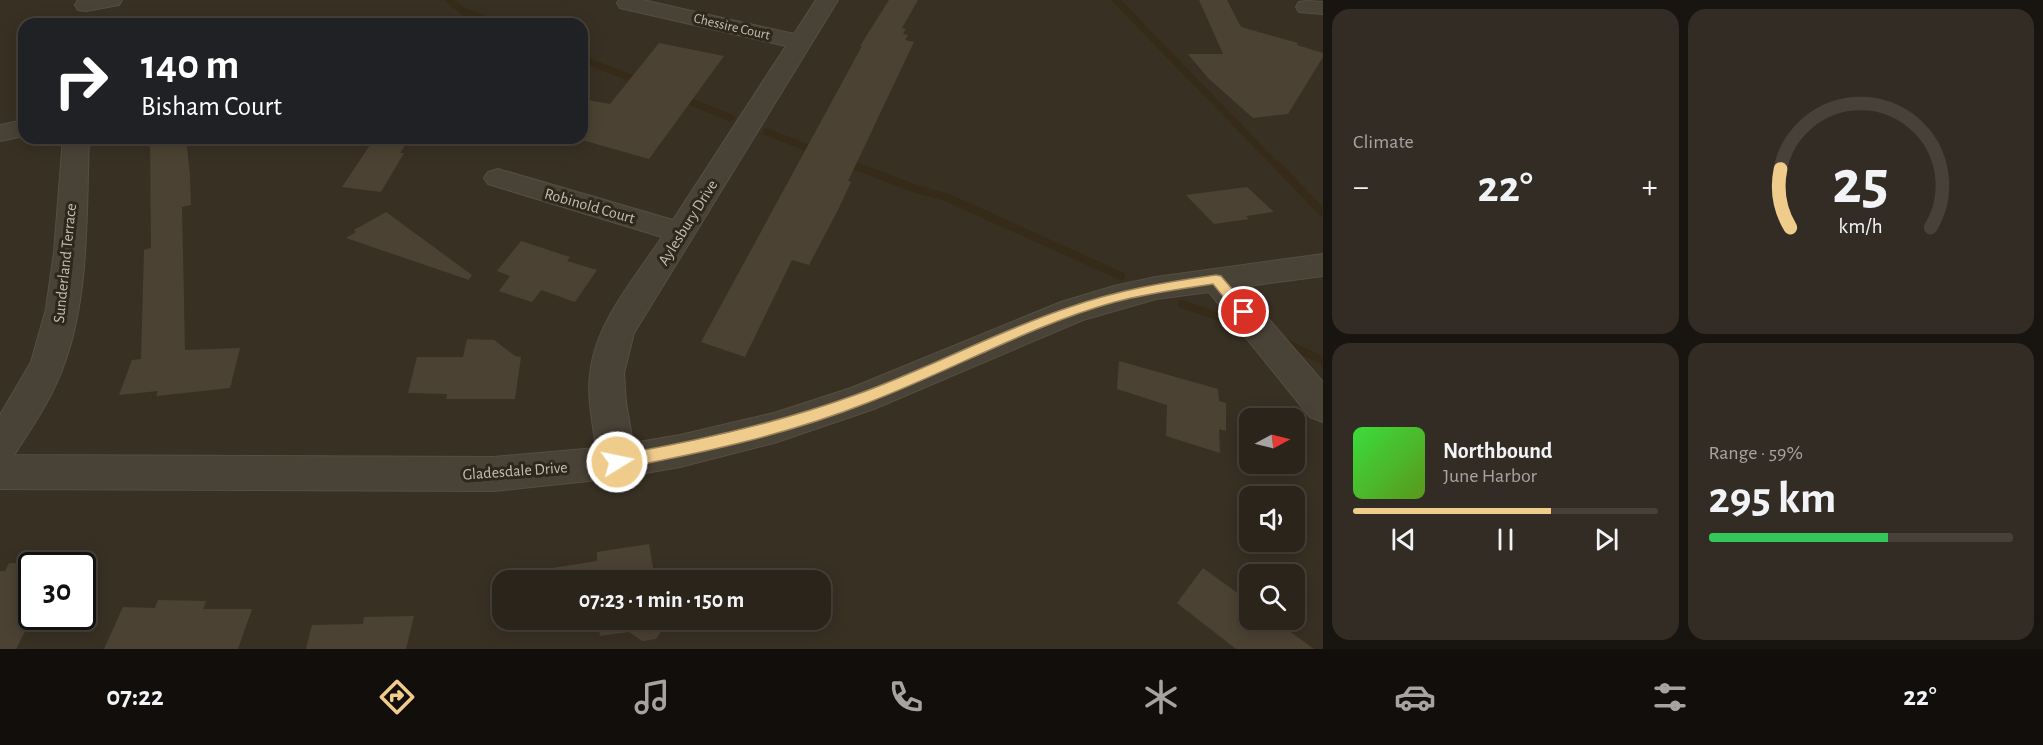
<!DOCTYPE html>
<html lang="en">
<head>
<meta charset="utf-8">
<style>
  body { margin:0; font-family:"Alegreya Sans",sans-serif; background:#332c24; color:#f1f3f6; height:100vh; display:flex; flex-direction:column; font-size:22px; white-space:nowrap }
  * { box-sizing:border-box; margin:0 }
  p { font-size:20px; color:#a6a4a3 }
  .icon { flex:none; width:33px; height:33px; fill:none; stroke:currentColor; stroke-width:2; stroke-linecap:round; stroke-linejoin:round }
  .map { position:relative; flex:1; overflow:hidden }
  .drawer { display:flex; flex-direction:column; gap:9px; padding:9px; background:#18140f; width:720px }
  .drawer>* { flex:none }
  .guide { position:absolute; left:18px; top:18px; width:570px; height:126px; border-radius:18px; box-shadow:0 3px 15px #0003,0 0 0 2px #47413a; background:#202124; color:#fff; overflow:hidden }
  .needle { width:39px; rotate:83deg }
  .tools { position:absolute; left:1239px; top:408px; display:grid; gap:12px }
  .tools a { display:grid; place-items:center; width:66px; height:66px; border-radius:12px; background:#2b241b; box-shadow:0 3px 15px #0003,0 0 0 2px #47413a; font-size:30px }
  .speed { position:absolute; left:18px; top:552px; display:flex; gap:12px; font-size:30px; font-weight:700; text-align:center }
  .speed>* { display:grid; place-content:center; width:78px; height:78px; border-radius:50%; background:#2b241b; box-shadow:0 3px 15px #0003,0 0 0 2px #47413a; line-height:1 }
  .speed .limit { border:3px solid #111; border-radius:9px; background:#fff; color:#111 }
  .pin { position:absolute; display:grid; place-items:center; width:51px; height:51px; color:#fff; margin:-26px; border:3px solid #fff; border-radius:50%; box-shadow:0 2px 6px #0007 }
  .me { position:absolute; width:66px; margin:-33px; rotate:80deg; stroke-linejoin:round; filter:drop-shadow(0 0 4px #0008) }
  .turn { display:flex; align-items:center; gap:21px; height:126px; padding:0 24px; font-size:27px }
  .turn .icon { width:78px; height:78px; stroke-width:2.5 }
  .turn b { display:block; font-size:42px; line-height:51px }
  .big { font-size:45px; font-weight:700; line-height:1.1 }
  .drawer .widget { flex:1; display:flex; flex-direction:column; justify-content:center; gap:9px; min-width:0; padding:0 21px; border-radius:18px; background:#332c24 }
  .drawer .dial { align-items:center; gap:0 }
  .dial svg { height:156px; overflow:visible; fill:none; stroke:#47413a; stroke-width:7; stroke-linecap:round; text-anchor:middle }
  .dial text { fill:#f1f3f6; stroke:none }
  .song { display:flex; align-items:center; gap:18px }
  .cover { width:72px; height:72px; border-radius:9px; background:linear-gradient(135deg,hsl(120 70% 55%),hsl(90 70% 35%)) }
  .played { height:6px; border-radius:3px; background:linear-gradient(90deg,#f0cc8c 65%,#47413a 65%) }
  .keys { display:flex; justify-content:space-around; direction:ltr }
  .heat { display:flex; justify-content:space-between; align-items:center; font-size:33px; direction:ltr }
  .charge { height:9px; border-radius:4px; background:linear-gradient(90deg,#34c759 59%,#47413a 0) }
  .drawer .tiles { flex:1; display:grid; gap:9px; grid-template-columns:repeat(2,1fr) }
  .trip { position:absolute; left:492px; top:570px; width:339px; height:60px; border-radius:18px; background:#2b241b; box-shadow:0 3px 15px #0003,0 0 0 2px #47413a; font-weight:700; line-height:60px; text-align:center }
  .menu { display:flex; height:96px; justify-content:space-around; align-items:center; background:#110e0b; color:#a6a4a3 }
  .menu .icon { width:42px; height:42px }
  .menu .active { color:#f0cc8c }
  .menu b { font-size:27px; color:#f1f3f6 }
  main { display:flex; flex:1; min-height:0 }
  .map>svg:first-child { display:block }
  .lines { fill:none; stroke-linecap:round; stroke-linejoin:round }
  .stream-far1 { stroke:#362a18; stroke-width:7 }
  .stream { stroke:#362a18; stroke-width:8 }
  .building { fill:#4c4233 }
  .minor-casing { stroke:#554e43; stroke-width:2 }
  .minor { fill:#494237; fill-rule:evenodd }
  .route { fill:#f0cc8c; stroke:#9c855b; stroke-width:1.5 }
  .labels { text-anchor:middle; stroke-width:6; stroke-linejoin:round; paint-order:stroke }
  .far-street-label { font-size:14px; fill:#c5beb2; stroke:#2e271c }
  .street-label { font-size:16px; fill:#c5beb2; stroke:#2e271c }
</style>
</head>
<body>
<main>
<div class="map">
<svg width="1323" height="649" viewBox="0 0 1323 649">
  <rect width="100%" height="100%" fill="#393024"/>
  <g class="lines">
    <!-- stream-far1 -->
    <path class="stream-far1" d="M449,0l14,11 32,13
      M1116,0l162,167
      M582,59l59,23
      M679,97l52,21
      M767,132l51,20
      M845,162l12,5"/>
    <!-- stream -->
    <path class="stream" d="M853,165l63,24 30,8 175,79
      M1277,165l46,48
      M1182,304l43,15
      M1283,341l40,20"/>
  </g>
  <!-- building -->
  <path class="building" d="M889,0h29l-16,28 4,1 -3,5 5,1 -3,5 9,2 -66,139 3,1 -12,26 -30,57 -17,-5 -47,97 -44,-15 161,-296h-2z
    M1199,0h28l14,27 57,16 -1,2 26,8v4l-35,57 -35,4 -45,-40 -20,-24h35z
    M659,43l65,13 -75,103 -67,-19v-41l28,5z
    M150,138h36l4,37 1,30 -9,2 3,143 55,-2 -10,40 -74,8 2,-5 -39,4 13,-35 9,-1 3,-109 7,-2z
    M374,139l33,3 -7,11h4l-23,39 -39,-5z
    M1247,187l27,25 -28,4 3,3 -35,5 -28,-29z
    M386,212l86,63 -3,5 -123,-42 10,-6 -2,-2z
    M521,241l49,16 -3,4 30,9 -22,32 -34,-12 -9,12 -33,-11 11,-15 -13,-5z
    M467,339l27,1 21,16 6,1 -6,42h-69l1,-5 -39,-1 9,-36h46z
    M1119,361l99,28 1,12 7,2v28l-7,-2 1,24 -54,-17 1,-31 -50,-16z
    M649,544l6,36h-102l-1,-12 45,-7v-9z
    M9,563h23v55l-16,31h-16v-78h5z
    M1203,568l47,34v18h24l40,29h-78l-59,-46z
    M158,600l48,1 -3,8h49l-14,40h-134l19,-42 32,1z
    M414,616l-8,33h-100l6,-24 51,-1 1,-7z
    M598,620h63l1,10 -6,9 -14,2 -13,-9 -29,4z"/>
  <g class="lines">
    <defs>
      <path id="minor" d="M78,0h44l-3,5 -33,6 -8,-1 -3,-5z
        M619,0h24l151,34 22,-34h22l-204,333 -10,40 2,30 7,40 47,-8 94,-22 77,-25 210,-86 53,-16 42,-9 167,-23v22l-82,11 82,95v40l-13,-5 -101,-125 -53,7 -73,21 -209,89 -100,34 -94,24 -63,11 -124,13 -493,-2v-74l31,-53 15,-53 8,-57 9,-114h26c-3,74 1,153 -24,224 -11,33 -32,64 -51,93l479,2 103,-9c-3,-24 -9,-50 -6,-74 5,-51 45,-96 72,-137l-174,-53 -4,-6 4,-6 10,-3 175,51 113,-174 -166,-38 -3,-5z
        M1307,1l16,1v12l-24,-2 -3,-5 3,-5z
        M24,120v16l-24,5v-16z"/>
    </defs>
    <!-- minor casing -->
    <use href="#minor" class="minor-casing"/>
    <!-- minor -->
    <use href="#minor" class="minor"/>
  </g>
  <!-- route -->
  <path class="route" d="M1216,275l5,1 28,33 2,3 -2,4h-10l-26,-32c-33,5 -66,9 -98,18 -84,23 -166,70 -248,101 -81,32 -165,50 -250,66l-5,-2 -3,-5 3,-5 5,-2c81,-14 161,-32 238,-60 73,-26 142,-64 215,-88 48,-17 96,-25 146,-32z"/>
  <g class="labels">
    <!-- far-street labels -->
    <g class="far-street-label">
      <text transform="translate(732 26) rotate(13)" y="5">Chessire Court</text>
    </g>
    <!-- street labels -->
    <g class="street-label">
      <text transform="translate(590 205) rotate(16)" y="6">Robinold Court</text>
      <text transform="translate(687 222) rotate(-58)" y="6">Aylesbury Drive</text>
      <text transform="translate(64 263) rotate(-84)" y="6">Sunderland Terrace</text>
      <text transform="translate(515 470) rotate(-4)" y="6">Gladesdale Drive</text>
    </g>
  </g>
</svg>
<div class="tools">
<a><svg class="needle" viewBox="-14 -14 28 28"><path d="M0-13l5 13h-10z" fill="#e53935"/><path d="M0 13l5-13h-10z" fill="#a6a4a3"/></svg></a>
<a><svg class="icon" aria-label="sound" viewBox="0 0 24 24"><path d="M4 9h4l5-4v14l-5-4H4zM17 9q2 3 0 6"/></svg></a>
<a><svg class="icon" aria-label="search" viewBox="0 0 24 24"><circle cx="10" cy="10" r="6"/><path d="M15 15l6 6"/></svg></a>
</div>
<div class="speed"><div class="limit">30</div></div>
<div class="pin" style="left:1244px;top:312px;background:#d93025"><svg class="icon" aria-label="arrive" viewBox="0 0 24 24"><path d="M6 21V4h12l-3 4 3 4H6"/></svg></div>
<svg class="me" style="left:617px;top:462px" viewBox="-20 -20 40 40"><circle r="17" fill="#f0cc8c" stroke="#fff" stroke-width="3"/><path d="M0-11L8 9 0 5-8 9z" fill="#fff"/></svg>
<div class="trip">07:23 · 1 min · 150 m</div>
<div class="guide">
<div class="turn"><svg class="icon" aria-label="right" viewBox="0 0 24 24"><path d="M7 20v-9h11M14 6l5 5-5 5"/></svg><div><b>140 m</b>Bisham Court</div></div>
</div>
</div>
<section class="drawer">
<div class="tiles">
<div class="widget"><p>Climate</p>
<div class="heat"><a>−</a><b class="big">22°</b><a>+</a></div>
</div>
<div class="widget dial"><svg viewBox="0 0 100 80">
<path d="M14 69A42 42 0 1 1 86 69"/>
<path d="M14 69A42 42 0 0 1 9 39" stroke="#f0cc8c"/>
<text x="50" y="56" font-size="32" font-weight="700">25</text>
<text x="50" y="72" font-size="11">km/h</text>
</svg></div>
<div class="widget">
<div class="song"><i class="cover"></i><div><b>Northbound</b><p>June Harbor</p></div></div>
<div class="played"></div>
<div class="keys"><svg class="icon" aria-label="previous" viewBox="0 0 24 24"><path d="M18 5L8 12l10 7zM5 5v14"/></svg><svg class="icon" aria-label="pause" viewBox="0 0 24 24"><path d="M8 5v14M16 5v14"/></svg><svg class="icon" aria-label="next" viewBox="0 0 24 24"><path d="M6 5l10 7-10 7zM19 5v14"/></svg></div>
</div>
<div class="widget"><p>Range · 59%</p><b class="big">295 km</b><div class="charge"></div></div>
</div>
</section>
</main>
<nav class="menu">
<b>07:22</b>
<svg class="icon active" aria-label="directions" viewBox="0 0 24 24"><path d="M12 3l9 9-9 9-9-9zM9 14v-3h6M13 9l2 2-2 2"/></svg>
<svg class="icon" aria-label="music" viewBox="0 0 24 24"><path d="M9 18V5l10-2v13"/><circle cx="6" cy="18" r="3"/><circle cx="16" cy="16" r="3"/></svg>
<svg class="icon" aria-label="phone" viewBox="0 0 24 24"><path d="M5 4h4l2 5-3 2q2 4 5 5l2-3 5 2v4C11 20 4 13 5 4z"/></svg>
<svg class="icon" aria-label="climate" viewBox="0 0 24 24"><path d="M12 3v18M4 7l16 10M4 17L20 7"/></svg>
<svg class="icon" aria-label="car" viewBox="0 0 24 24"><path d="M5 17H2v-5l4-1 3-4h7l3 4 3 1v5h-3M9 17h6M6 11h13"/><circle cx="7" cy="17" r="2"/><circle cx="17" cy="17" r="2"/></svg>
<svg class="icon" aria-label="filters" viewBox="0 0 24 24"><path d="M4 7h16M4 17h16"/><circle cx="9" cy="7" r="2"/><circle cx="15" cy="17" r="2"/></svg>
<b>22°</b>
</nav>
</body>
</html>
